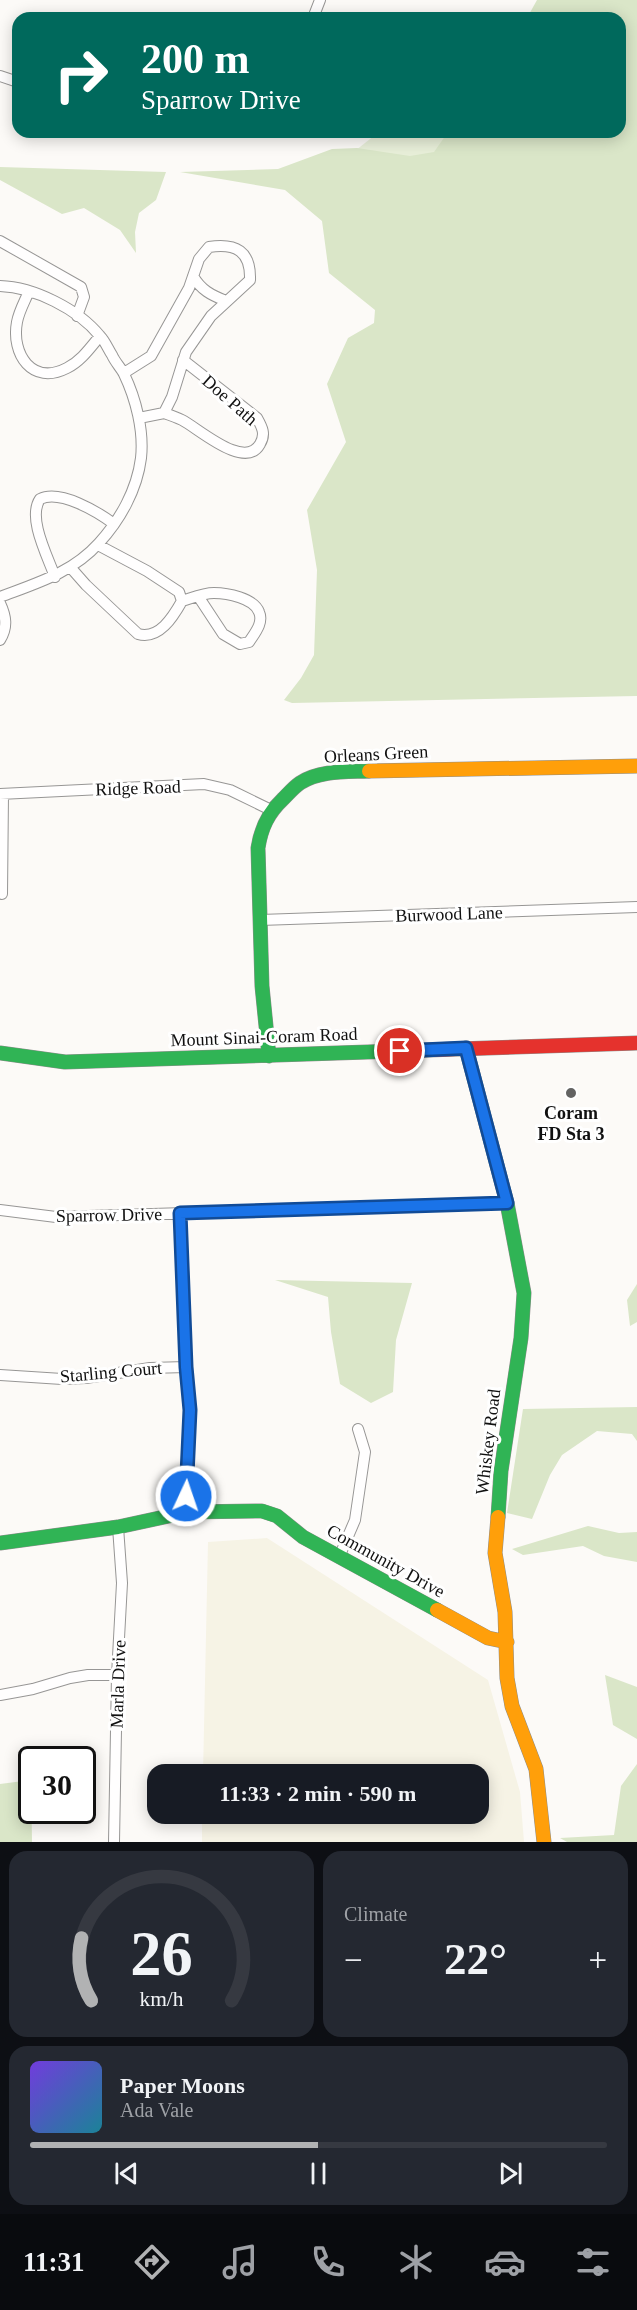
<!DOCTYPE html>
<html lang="en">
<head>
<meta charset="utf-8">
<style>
  body { margin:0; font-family:Georgia,serif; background:#242831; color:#f1f3f6; height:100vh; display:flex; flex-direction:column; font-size:22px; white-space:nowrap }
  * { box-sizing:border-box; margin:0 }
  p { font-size:20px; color:#9ea1a6 }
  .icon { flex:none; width:33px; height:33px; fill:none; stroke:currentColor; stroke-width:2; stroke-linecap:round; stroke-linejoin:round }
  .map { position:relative; height:1842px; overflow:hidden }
  .details { display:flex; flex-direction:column; gap:9px; padding:9px; background:#0d0f14; flex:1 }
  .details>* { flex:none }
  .banner { position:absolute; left:12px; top:12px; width:614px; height:126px; border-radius:18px; box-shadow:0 3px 15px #0003; background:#00695c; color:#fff; overflow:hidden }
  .speed { position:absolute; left:18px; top:1746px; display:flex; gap:12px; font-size:30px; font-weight:700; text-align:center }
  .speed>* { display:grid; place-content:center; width:78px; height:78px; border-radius:50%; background:#171b24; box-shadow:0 3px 15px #0003; line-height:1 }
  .speed .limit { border:3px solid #111; border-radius:9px; background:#fff; color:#111 }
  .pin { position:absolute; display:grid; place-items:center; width:51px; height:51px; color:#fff; margin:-26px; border:3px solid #fff; border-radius:50%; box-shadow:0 2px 6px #0007 }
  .me { position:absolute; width:66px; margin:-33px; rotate:3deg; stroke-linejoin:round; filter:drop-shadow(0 0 4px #0008) }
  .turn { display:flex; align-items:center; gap:21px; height:126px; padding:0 30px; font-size:27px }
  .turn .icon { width:78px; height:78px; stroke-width:2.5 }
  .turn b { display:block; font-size:42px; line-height:51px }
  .big { font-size:45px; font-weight:800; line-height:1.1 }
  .details .widget { flex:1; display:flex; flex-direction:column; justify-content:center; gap:9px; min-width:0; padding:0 21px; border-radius:18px; background:#242831 }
  .details .dial { align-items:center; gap:0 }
  .dial svg { height:156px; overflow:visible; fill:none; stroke:#363941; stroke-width:7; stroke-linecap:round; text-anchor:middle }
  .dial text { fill:#f1f3f6; stroke:none }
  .song { display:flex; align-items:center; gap:18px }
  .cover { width:72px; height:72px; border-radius:9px; background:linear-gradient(135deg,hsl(260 70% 55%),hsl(190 70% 35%)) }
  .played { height:6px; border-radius:3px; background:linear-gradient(90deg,#b1b2b3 50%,#363941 50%) }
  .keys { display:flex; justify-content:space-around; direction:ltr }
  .heat { display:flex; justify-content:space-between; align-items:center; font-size:33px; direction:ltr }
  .details .tiles { flex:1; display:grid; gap:9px; grid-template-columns:1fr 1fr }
  .widget:last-child { grid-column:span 2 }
  .trip { position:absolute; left:147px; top:1764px; width:342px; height:60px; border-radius:18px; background:#171b24; box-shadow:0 3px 15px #0003; font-weight:800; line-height:60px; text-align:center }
  .menu { display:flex; height:96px; justify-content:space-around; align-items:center; background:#090b0e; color:#9ea1a6 }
  .menu .icon { width:42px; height:42px }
  .menu .selected { color:#b1b2b3 }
  .menu b { font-size:27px; color:#f1f3f6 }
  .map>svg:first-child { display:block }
  .farmland { fill:#f6f3e5 }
  .green { fill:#e8efd9 }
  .forest { fill:#dae6c8 }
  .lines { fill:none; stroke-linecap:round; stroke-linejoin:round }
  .street-casing { stroke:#979695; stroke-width:12 }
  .fast-casing { stroke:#8d8d8b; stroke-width:15 }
  .slow-casing { stroke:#8d8d8b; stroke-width:15 }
  .jam-casing { stroke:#8d8d8b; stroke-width:15 }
  .street { stroke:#fffefe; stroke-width:10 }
  .fast { stroke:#30b455; stroke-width:14 }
  .slow { stroke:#ff9f0a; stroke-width:14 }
  .jam { stroke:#e5322d; stroke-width:14 }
  .route-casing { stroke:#114b97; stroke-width:15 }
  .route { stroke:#1a73e8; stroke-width:10 }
  .poi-dot { fill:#636362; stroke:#fff; stroke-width:2 }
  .labels { text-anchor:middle; stroke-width:6; stroke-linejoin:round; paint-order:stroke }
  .street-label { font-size:18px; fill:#111; stroke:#fff }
  .poi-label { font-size:18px; font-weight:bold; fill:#111; stroke:#fff }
</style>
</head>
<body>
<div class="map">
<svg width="637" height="1842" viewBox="0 0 637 1842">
  <rect width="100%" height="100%" fill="#fcfaf7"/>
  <!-- farmland -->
  <path class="farmland" d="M267,1538l221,142 32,112 4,50h-322v-28h276v-40h-275l5,-232z"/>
  <!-- green -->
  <path class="green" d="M379,132h82l-21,31 -89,-9z"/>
  <!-- forest -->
  <path class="forest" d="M537,0h100v696l-345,7 -8,-3 17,-22 13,-23 3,-85 -10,-60 39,-68 -19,-58 21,-46 26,-15 1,-13 -46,-37 -7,-52 -37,-31 -105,-18 98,-3 54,-20 25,-1 53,8 24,-4 14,-20h172v-114h-93z
    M0,167l166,5 -10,28 -17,13 -4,19 1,21 -16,-23 -36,-22 -22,6 -62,-34z
    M275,1280l137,3 -16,57 -3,52 -22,11 -31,-19 -9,-52 -3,-35z
    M637,1284v38l-7,4 -3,-26z
    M637,1407v34l-5,-7 -35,-3 -35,24 -12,20 -18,44 -25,-6 16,-104z
    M588,1526l31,7 18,-1v30l-33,-6 -21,-10 -60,9 -11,-6z
    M605,1675l32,12v52l-24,-14z
    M637,1764v78h-70l-7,-4 54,-3 7,-49z
    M31,1780l1,62h-32v-58z"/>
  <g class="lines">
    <defs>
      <path id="street" d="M313,18l7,-18
        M0,76l18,6
        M0,241l81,46 3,10 -7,19
        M193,276c8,14 18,19 33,25
        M0,286c34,1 78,23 100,50 5,5 8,13 12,19 3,7 9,13 12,19 12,25 20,57 17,84 -4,32 -21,62 -42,85 -27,30 -62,40 -99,54
        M29,291c-4,10 -10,20 -12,31 -6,32 15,64 50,46 14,-7 23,-20 33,-32
        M124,373l27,-17 38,-68 10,-29 10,-12c27,-4 42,4 41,33l-39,36 -25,36 -14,45 -8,16
        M164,413c6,2 12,4 18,7 16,8 63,51 78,24 6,-10 2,-17 -3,-26l-74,-58
        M139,418l25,-5
        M71,568l15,17 52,49c21,6 35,-17 44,-33l-3,-9 -32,-21 -49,-26
        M55,577c-7,-20 -28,-59 -15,-78 20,-10 58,13 74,25
        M182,601c10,-3 21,-8 32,-8 13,0 40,5 45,19 5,11 -5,22 -10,30l-9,2 -17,-10 -25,-38
        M0,603c6,13 8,24 0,37
        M0,794l204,-10 26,6 41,20
        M2,894l1,-100
        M260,920l377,-13
        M0,1210l56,7 451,-14
        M180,1213l6,154 4,43 -3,102
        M0,1375l62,4 24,-1 64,-10 36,-1
        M340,1555l15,-35 10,-68 -7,-23
        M0,1695l33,-6 37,-11 18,-3h29
        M114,1842l3,-167 5,-92 -4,-56"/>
      <path id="fast" d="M466,1048l41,155 17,90 -3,45 -20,133 -3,46
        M0,1053l65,9 333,-11
        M269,1056l-7,-70 -4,-138c3,-20 10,-35 25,-49 5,-5 11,-12 17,-16 20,-13 47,-11 69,-12
        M0,1543l118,-16 69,-15 75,-1 15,5 26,21 134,73"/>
      <path id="slow" d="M369,771l268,-5
        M498,1517l-3,36 10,59 2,66 5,28 24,63 8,73
        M437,1610l51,28 19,4"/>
      <path id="jam" d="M398,1051l239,-8"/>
    </defs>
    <!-- street casing -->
    <use href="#street" class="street-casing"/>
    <!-- fast casing -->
    <use href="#fast" class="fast-casing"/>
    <!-- slow casing -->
    <use href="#slow" class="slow-casing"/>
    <!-- jam casing -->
    <use href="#jam" class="jam-casing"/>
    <!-- street -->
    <use href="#street" class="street"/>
    <!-- fast -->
    <use href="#fast" class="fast"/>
    <!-- slow -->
    <use href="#slow" class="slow"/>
    <!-- jam -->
    <use href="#jam" class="jam"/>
  </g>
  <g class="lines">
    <defs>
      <path id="route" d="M186,1496l4,-86 -4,-43 -6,-154 327,-10 -41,-155 -66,3"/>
    </defs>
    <!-- route casing -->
    <use href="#route" class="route-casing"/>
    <!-- route -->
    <use href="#route" class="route"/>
  </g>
  <!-- markers -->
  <circle class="poi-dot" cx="571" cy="1093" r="6"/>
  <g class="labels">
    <!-- street labels -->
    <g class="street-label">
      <text transform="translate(230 400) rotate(41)" y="6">Doe Path</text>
      <text transform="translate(376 754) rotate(-3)" y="6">Orleans Green</text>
      <text transform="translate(138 788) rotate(-2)" y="6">Ridge Road</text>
      <text transform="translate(449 914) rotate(-2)" y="6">Burwood Lane</text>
      <text transform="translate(264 1037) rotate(-2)" y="6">Mount Sinai-Coram Road</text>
      <text transform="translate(109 1215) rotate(-1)" y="6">Sparrow Drive</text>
      <text transform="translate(111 1372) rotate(-5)" y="6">Starling Court</text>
      <text transform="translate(488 1442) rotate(-83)" y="6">Whiskey Road</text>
      <text transform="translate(386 1561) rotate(29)" y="6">Community Drive</text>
      <text transform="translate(118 1684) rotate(-88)" y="6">Marla Drive</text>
    </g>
    <!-- poi labels -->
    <g class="poi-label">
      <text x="571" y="1119">Coram<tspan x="571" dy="21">FD Sta 3</tspan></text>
    </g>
  </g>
</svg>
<div class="speed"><div class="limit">30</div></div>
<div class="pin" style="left:400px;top:1051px;background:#d93025"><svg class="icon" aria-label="arrive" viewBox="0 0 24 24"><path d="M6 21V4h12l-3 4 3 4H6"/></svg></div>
<svg class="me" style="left:186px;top:1496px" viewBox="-20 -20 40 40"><circle r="17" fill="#1a73e8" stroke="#fff" stroke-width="3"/><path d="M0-11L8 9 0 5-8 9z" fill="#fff"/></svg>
<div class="trip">11:33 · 2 min · 590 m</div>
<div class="banner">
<div class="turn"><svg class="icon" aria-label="right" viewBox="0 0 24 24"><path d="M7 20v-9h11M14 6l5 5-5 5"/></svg><div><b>200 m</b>Sparrow Drive</div></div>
</div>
</div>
<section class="details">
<div class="tiles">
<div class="widget dial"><svg viewBox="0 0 100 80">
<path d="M14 69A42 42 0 1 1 86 69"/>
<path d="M14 69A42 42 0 0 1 9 37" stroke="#b1b2b3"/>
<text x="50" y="56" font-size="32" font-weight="700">26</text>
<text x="50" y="72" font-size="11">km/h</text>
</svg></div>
<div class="widget"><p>Climate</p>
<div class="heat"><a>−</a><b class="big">22°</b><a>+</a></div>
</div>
<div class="widget">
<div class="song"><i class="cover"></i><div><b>Paper Moons</b><p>Ada Vale</p></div></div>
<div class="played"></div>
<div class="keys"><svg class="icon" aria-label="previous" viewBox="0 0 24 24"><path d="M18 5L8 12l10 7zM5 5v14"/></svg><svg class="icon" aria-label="pause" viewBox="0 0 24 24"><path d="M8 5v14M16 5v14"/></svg><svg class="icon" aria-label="next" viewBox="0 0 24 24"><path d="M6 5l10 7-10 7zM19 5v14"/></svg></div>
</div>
</div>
</section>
<nav class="menu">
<b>11:31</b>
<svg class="icon selected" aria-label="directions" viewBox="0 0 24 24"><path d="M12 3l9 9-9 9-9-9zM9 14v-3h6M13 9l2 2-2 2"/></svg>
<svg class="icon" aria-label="music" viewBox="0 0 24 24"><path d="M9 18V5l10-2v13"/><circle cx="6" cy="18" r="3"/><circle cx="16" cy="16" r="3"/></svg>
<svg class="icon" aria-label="phone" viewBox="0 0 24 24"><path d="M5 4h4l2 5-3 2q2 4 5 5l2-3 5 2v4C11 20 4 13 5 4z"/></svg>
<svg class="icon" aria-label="climate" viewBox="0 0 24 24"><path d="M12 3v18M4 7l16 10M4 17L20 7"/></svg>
<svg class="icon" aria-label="car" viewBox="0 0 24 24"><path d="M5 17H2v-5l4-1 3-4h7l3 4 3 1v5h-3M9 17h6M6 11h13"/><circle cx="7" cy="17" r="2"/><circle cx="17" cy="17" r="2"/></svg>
<svg class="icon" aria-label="filters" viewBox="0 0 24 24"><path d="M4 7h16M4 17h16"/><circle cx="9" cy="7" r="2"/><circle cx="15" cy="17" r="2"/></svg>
</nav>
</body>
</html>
